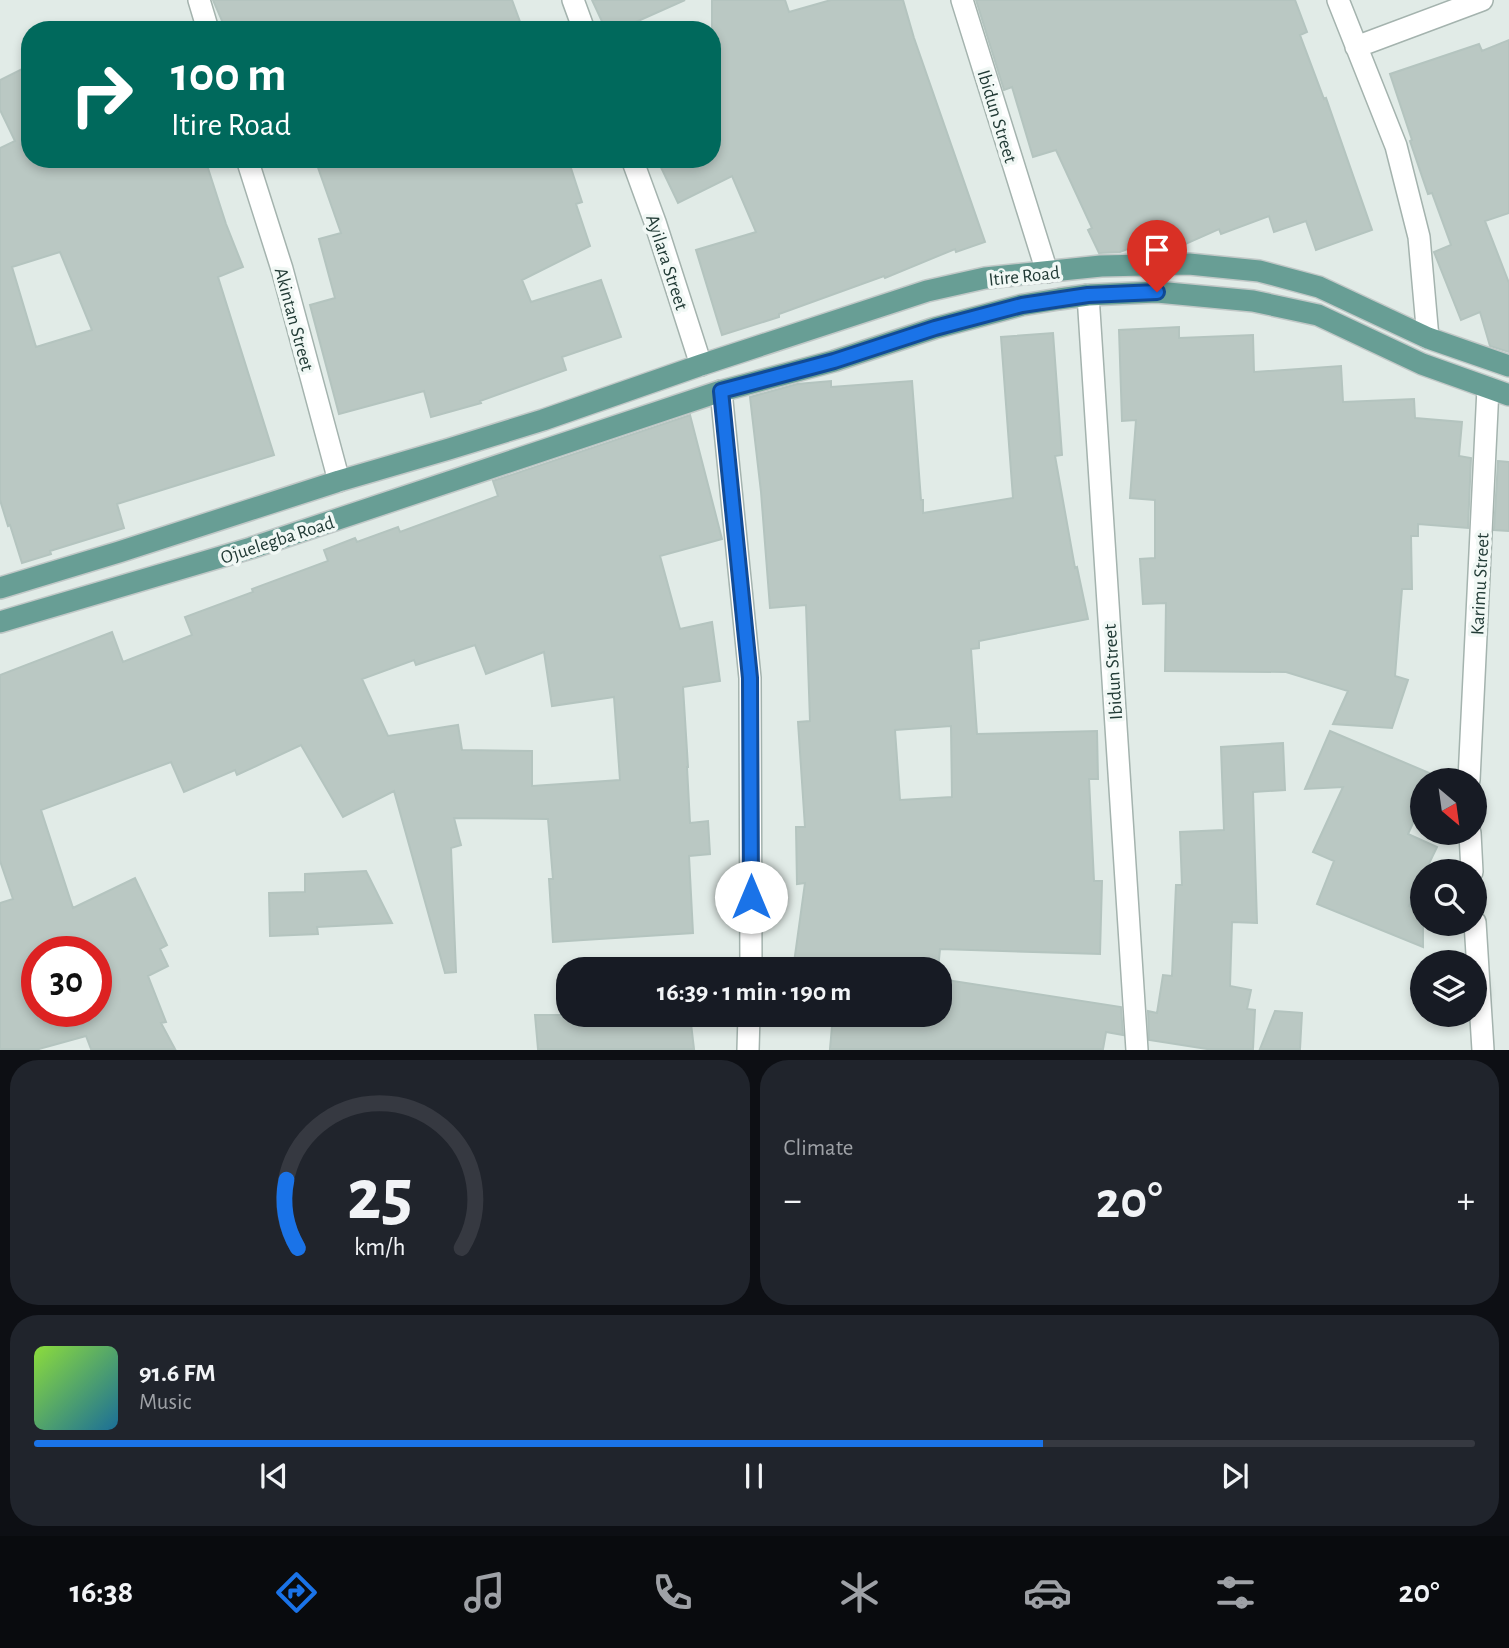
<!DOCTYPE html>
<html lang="en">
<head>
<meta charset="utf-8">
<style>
  body { margin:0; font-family:"Alegreya Sans",sans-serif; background:#20242c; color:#f1f3f6; height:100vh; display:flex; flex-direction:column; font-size:26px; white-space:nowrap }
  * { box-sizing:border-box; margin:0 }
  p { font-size:23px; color:#9ea1a6 }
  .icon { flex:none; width:38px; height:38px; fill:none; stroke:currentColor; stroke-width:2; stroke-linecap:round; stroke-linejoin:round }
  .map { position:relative; height:1050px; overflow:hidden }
  .details { display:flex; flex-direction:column; gap:10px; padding:10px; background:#0d0f14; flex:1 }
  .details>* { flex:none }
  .hud { position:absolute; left:21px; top:21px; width:700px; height:147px; border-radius:28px; box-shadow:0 4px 10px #0003; background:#00695c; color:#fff; overflow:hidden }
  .needle { width:46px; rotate:151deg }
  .controls { position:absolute; left:1410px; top:768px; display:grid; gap:14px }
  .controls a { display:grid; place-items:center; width:77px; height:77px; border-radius:50%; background:#171b24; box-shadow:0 4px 10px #0003; font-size:35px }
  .speed { position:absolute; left:21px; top:936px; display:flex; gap:14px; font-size:35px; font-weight:700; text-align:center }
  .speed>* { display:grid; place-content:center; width:91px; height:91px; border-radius:50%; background:#171b24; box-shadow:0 4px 10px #0003; line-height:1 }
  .speed .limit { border:10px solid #d22; background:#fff; color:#111 }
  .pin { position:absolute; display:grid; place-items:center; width:60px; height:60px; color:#fff; margin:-72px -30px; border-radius:50% 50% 50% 0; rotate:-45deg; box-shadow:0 0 7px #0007 }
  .pin .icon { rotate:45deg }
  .me { position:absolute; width:77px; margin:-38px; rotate:0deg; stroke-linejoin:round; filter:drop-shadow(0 0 5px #0008) }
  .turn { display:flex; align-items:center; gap:24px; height:147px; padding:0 35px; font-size:32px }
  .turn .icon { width:91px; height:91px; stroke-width:2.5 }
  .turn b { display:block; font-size:49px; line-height:60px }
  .big { font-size:52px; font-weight:600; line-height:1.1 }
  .details .tile { flex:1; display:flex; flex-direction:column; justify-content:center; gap:10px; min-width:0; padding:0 24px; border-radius:28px; background:#20242c }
  .details .dial { align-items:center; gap:0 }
  .dial svg { height:182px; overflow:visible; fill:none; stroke:#363941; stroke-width:7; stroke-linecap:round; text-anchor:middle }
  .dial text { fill:#f1f3f6; stroke:none }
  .song { display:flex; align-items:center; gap:21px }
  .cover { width:84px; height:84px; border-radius:10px; background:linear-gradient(135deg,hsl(90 70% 55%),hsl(200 70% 35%)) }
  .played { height:7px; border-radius:4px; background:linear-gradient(90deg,#1a73e8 70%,#363941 70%) }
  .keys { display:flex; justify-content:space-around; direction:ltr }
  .heat { display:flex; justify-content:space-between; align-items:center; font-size:38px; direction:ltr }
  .details .tiles { flex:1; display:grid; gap:10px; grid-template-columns:1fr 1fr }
  .tile:last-child { grid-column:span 2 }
  .trip { position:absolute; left:556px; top:957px; width:396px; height:70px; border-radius:28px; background:#171b24; box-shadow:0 4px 10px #0003; font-weight:600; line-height:70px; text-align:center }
  .dock { display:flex; height:112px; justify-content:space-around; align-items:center; background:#090b0e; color:#9ea1a6 }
  .dock .icon { width:49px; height:49px }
  .dock .current { color:#1a73e8 }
  .dock b { font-size:32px; color:#f1f3f6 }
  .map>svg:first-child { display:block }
  .building { fill:#bac8c3; stroke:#b4c4bf; stroke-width:2; fill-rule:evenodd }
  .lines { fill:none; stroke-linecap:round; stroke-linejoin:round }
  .minor-casing { stroke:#a4b3ae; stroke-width:24 }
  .major-casing { stroke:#c1c8c7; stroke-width:24 }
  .minor { stroke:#fff; stroke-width:21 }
  .major { stroke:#689e95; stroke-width:21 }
  .route-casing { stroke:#114b97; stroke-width:18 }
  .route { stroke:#1a73e8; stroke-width:12 }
  .labels { text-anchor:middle; stroke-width:7; stroke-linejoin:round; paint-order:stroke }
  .street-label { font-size:19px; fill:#223b36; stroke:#f1f8f5 }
</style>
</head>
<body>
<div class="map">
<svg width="1509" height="1050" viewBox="0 0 1509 1050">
  <rect width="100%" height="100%" fill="#e1ebe7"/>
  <!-- building -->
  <path class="building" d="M213,0h299l11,30h-297z
    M592,0h93l-67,30h-12z
    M712,0h73l4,12 42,-12h72l11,38 71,204 -29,10 -1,-3 -70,29 -1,-2 -105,38v3l-57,18 -26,-85 60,-18 -24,-56 -54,27 -21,-44h55z
    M976,0h319l12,32 -7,3 24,64 2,-1 46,132 -56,20 -10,-29 -32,11 -5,-16 -48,18 -2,-5 -38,17 -4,-9 -36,15h-10l-1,-4 -10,4 -21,1 -11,-23 4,-2 -36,-78 -23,7 -21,-70 -8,3z
    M1509,40v173l-24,8 24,62v69l-19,-6 -10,-34 -19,8 -27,-68 17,-7 -19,-52 -4,1 -18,-53 2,-1 -22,-66 89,-30 3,7z
    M30,65v94h175l21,65 17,43 -25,10 56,178 -157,49 7,24 -74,23 1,3 -29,9 -12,-38 -2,1 -8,-26v-352l15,-7 -15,-31v-30zM60,252l32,78 -56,17 -24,-80z
    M315,159h253l14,43 -6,2 14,42 -68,34 9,22 70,-22 20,57 -59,20 4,13 -86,31 1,2 -50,14 -7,-26 -85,23 -29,-109 25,-7 -16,-59 22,-6z
    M1179,327v11l74,-3 1,37 87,-6 2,36 71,-3 1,19 47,4 -3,34 12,2 -3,70 -50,-4v12h-7l1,53h-10l-7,87 13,4 -16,48 -59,-4 15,-33 -62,-19 -121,-1 1,-68 -23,1 -3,-45 15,-1v-58l-25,-2 6,-78 -14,1 -3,-91z
    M1053,333l9,122 -7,1 20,112 2,-1 11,52 -109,22v7l-8,1 6,85 120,-3 1,48h-9l5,102h8l-2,73 -160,-5 -2,21h-145l12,-87 -8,1 -1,-57h9l-7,-105 12,-1 -4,-116 -36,3 -9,-116 -11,-95 47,-13 34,-3v6l81,-6 9,119h2v13l90,-15 -12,-161zM951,726l1,71 -52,3 -5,-70z
    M690,415l32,124 -62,17 20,73 32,-7 8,59 -37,6 5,80h-1l3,56 18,-2 2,33 -21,2 4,77 -140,9 -4,-63h4l-5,-60 -94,-1 7,27 -10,3 5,124 -11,1 -51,-182 -51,26 -42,-72 -64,30 -2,-5 -51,22 -13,-30 -130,48 32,98 62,-30 32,67 -7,4 8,17 -20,10 18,46 -5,1 14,26h-84l-5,-13 -47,13h-39v-146l13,-4 -13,-38v-186l112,-43 11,30 69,-27 -7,-18 68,-25 -1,-3 76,-28 -4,-11 31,-12 2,4 41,-15 2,5 98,-36 -5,-15zM475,645l11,29 58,-22 8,54 62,-9 6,83 -88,6v-35l-70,-1 -4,-25 -70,11 -26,-57 52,-19 2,5zM37,952h59v60h-59z
    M1498,461l11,1v69l-15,-1z
    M1330,731l104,44 -2,5h-9v21l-15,33 29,13 -12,25h-2v5l-14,29 14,6v35l-106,-43 17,-43 -21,-9 30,-65 -38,2z
    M1283,743l2,47 -32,2 4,131 -25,-1 -2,64 21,4 -4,19 8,1 -2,39h-46l-58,-9 -1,-29 9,2 6,-38 9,1 4,-91h6l-2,-53 44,-2 -3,-83z
    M366,871l26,52 -75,4 1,7 -48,2 -1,-43 36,-1v-18z
    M940,979l181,28 2,28 -17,-3 -3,17h-273l3,-34h107z
    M1275,1011l27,2 -2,36h-40z
    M535,1015h155l4,34h-156z"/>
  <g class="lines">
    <defs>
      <path id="minor" d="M199,0l9,30
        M573,0l11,30
        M962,0l85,272
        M1338,0l58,146 23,91 9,101
        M1356,47l126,-47
        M247,159l35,110 57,212
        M632,159l23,63 46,143
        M1088,295l49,755
        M721,391l29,287 1,292
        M1469,780l19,-392
        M1470,833l2,39
        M1475,922l8,128
        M748,1050l1,-35"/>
      <path id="major" d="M0,588l119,-36 220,-71 110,-32 94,-29 158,-55 226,-74 58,-13 116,-12 88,-2 70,7 60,16 109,51 81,28
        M0,622l251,-74 470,-157 113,-30 101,-33 87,-23 37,-6 29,-4 69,-3 96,9 65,14 104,49 87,31"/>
    </defs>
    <!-- minor casing -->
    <use href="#minor" class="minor-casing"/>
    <!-- major casing -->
    <use href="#major" class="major-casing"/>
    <!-- minor -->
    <use href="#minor" class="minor"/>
    <!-- major -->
    <use href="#major" class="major"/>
  </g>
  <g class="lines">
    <defs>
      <path id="route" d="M751,897l-1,-219 -29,-287 113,-30 101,-33 87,-23 66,-10 69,-3"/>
    </defs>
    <!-- route casing -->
    <use href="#route" class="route-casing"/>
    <!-- route -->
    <use href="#route" class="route"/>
  </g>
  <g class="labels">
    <!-- street labels -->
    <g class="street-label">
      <text transform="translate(998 116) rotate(73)" y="7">Ibidun Street</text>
      <text transform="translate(668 262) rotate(72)" y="7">Ayilara Street</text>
      <text transform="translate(1024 275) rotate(-6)" y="7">Itire Road</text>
      <text transform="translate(295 319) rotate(75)" y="7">Akintan Street</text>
      <text transform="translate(277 539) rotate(-18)" y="7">Ojuelegba Road</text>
      <text transform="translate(1479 584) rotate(-87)" y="7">Karimu Street</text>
      <text transform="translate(1112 672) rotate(-94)" y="7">Ibidun Street</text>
    </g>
  </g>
</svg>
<div class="controls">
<a><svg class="needle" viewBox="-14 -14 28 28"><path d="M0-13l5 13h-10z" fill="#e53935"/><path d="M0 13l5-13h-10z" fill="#9ea1a6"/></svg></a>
<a><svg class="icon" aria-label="search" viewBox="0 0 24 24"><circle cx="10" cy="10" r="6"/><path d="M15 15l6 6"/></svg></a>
<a><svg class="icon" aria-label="layers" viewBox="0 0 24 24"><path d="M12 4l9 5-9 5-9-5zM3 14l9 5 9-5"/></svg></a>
</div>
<div class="speed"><div class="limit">30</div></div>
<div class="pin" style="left:1157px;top:292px;background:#d93025"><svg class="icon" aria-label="arrive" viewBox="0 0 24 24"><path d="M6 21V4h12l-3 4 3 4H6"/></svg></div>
<svg class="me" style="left:751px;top:897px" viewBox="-20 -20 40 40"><circle r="19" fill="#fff"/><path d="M0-13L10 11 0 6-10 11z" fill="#1a73e8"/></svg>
<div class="trip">16:39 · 1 min · 190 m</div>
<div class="hud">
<div class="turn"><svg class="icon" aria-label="right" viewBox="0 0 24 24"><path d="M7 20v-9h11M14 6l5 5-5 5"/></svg><div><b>100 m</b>Itire Road</div></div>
</div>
</div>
<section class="details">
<div class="tiles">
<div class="tile dial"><svg viewBox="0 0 100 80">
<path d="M14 69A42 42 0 1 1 86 69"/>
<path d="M14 69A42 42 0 0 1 9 39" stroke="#1a73e8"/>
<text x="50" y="56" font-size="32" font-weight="700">25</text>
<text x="50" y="72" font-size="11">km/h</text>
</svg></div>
<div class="tile"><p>Climate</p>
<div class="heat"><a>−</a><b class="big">20°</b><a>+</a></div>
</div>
<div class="tile">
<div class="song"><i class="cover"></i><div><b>91.6 FM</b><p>Music</p></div></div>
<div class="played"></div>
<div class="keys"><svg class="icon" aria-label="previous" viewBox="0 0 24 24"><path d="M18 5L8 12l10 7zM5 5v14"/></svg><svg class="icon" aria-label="pause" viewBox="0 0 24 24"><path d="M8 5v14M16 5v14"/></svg><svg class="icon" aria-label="next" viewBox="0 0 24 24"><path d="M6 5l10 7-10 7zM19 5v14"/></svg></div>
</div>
</div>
</section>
<nav class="dock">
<b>16:38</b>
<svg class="icon current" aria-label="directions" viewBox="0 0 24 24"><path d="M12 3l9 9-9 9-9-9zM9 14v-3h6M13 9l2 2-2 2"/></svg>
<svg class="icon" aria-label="music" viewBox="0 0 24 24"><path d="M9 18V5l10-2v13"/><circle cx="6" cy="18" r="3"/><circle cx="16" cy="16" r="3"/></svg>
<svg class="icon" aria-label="phone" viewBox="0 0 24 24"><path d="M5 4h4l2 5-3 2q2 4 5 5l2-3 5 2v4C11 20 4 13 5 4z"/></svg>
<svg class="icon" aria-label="climate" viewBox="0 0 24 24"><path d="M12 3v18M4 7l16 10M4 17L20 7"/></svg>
<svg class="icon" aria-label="car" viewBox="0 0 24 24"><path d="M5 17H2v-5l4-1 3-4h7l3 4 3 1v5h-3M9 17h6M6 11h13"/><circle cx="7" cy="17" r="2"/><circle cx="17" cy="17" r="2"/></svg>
<svg class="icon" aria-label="filters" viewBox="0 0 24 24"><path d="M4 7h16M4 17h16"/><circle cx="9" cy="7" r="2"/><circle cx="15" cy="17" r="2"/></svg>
<b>20°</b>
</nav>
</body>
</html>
